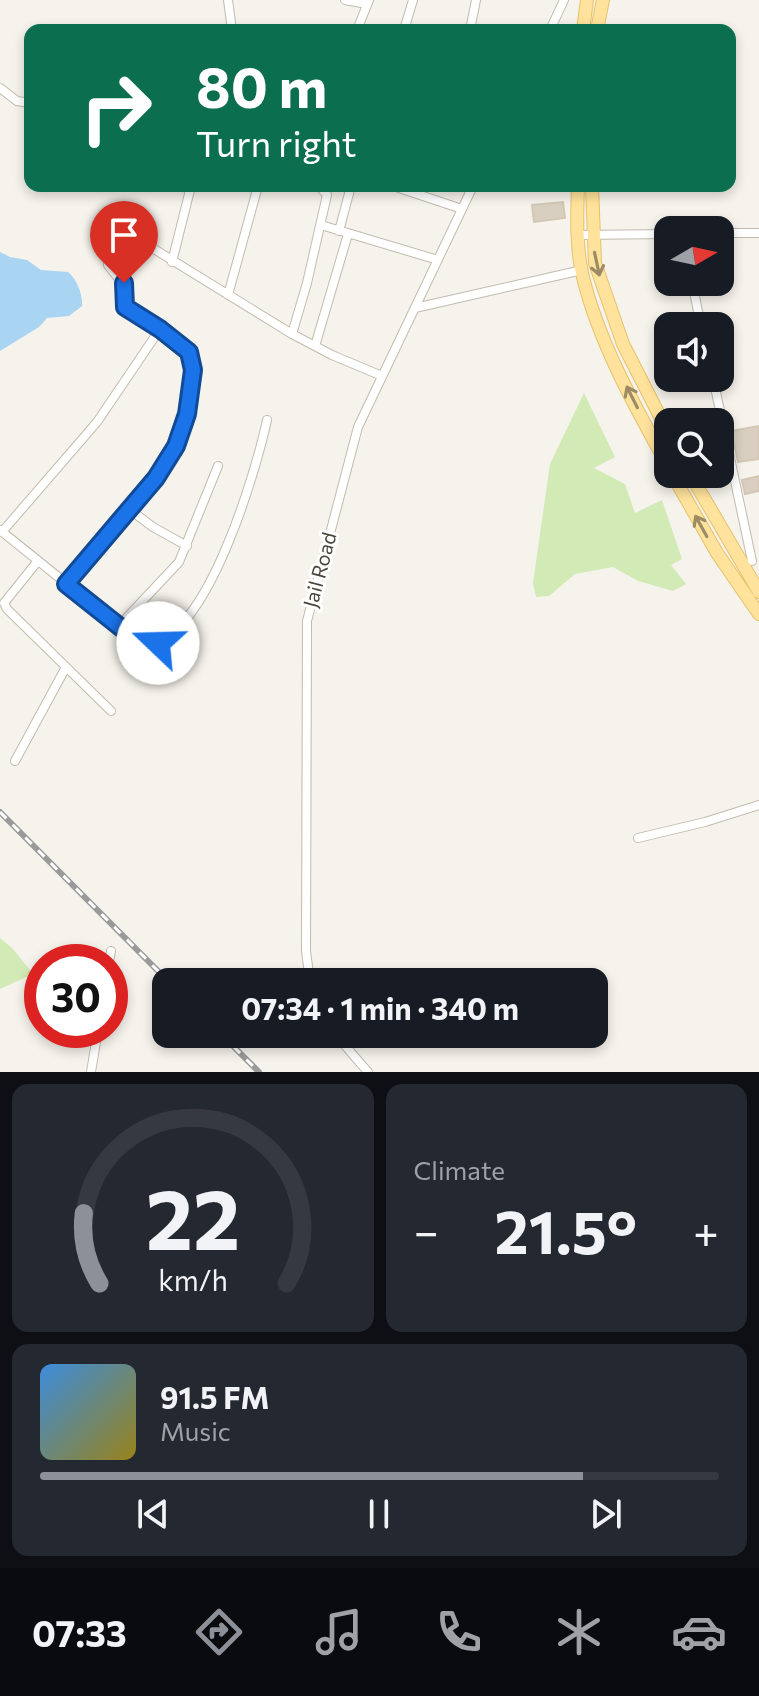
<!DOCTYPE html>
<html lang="en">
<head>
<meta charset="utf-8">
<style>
  body { margin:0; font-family:Commissioner,sans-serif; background:#242831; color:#f1f3f6; height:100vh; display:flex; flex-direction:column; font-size:30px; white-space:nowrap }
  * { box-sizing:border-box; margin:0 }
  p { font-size:26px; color:#9ea1a6 }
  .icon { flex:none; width:44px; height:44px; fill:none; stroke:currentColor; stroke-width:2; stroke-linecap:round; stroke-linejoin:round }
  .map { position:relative; height:1072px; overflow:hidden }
  .details { display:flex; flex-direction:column; gap:12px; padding:12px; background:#0d0f14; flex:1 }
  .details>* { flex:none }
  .guide { position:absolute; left:24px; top:24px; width:712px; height:168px; border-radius:16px; box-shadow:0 4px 12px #0003; background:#0b6e4f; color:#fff; overflow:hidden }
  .needle { width:52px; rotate:81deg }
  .buttons { position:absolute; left:654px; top:216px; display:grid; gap:16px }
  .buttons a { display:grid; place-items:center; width:80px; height:80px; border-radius:16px; background:#171b24; box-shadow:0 4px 12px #0003; font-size:40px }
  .speed { position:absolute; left:24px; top:944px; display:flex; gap:16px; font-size:40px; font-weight:700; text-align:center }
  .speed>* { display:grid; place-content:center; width:104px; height:104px; border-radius:50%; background:#171b24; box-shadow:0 4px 12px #0003; line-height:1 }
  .speed .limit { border:12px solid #d22; background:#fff; color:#111 }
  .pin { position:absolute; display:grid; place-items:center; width:68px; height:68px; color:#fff; margin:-82px -34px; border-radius:50% 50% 50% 0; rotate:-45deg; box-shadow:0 0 8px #0007 }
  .pin .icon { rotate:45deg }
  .me { position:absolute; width:88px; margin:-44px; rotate:291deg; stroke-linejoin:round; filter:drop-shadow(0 0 6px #0008) }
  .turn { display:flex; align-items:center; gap:28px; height:168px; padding:0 40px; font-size:36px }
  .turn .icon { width:104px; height:104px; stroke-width:2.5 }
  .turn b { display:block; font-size:56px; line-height:68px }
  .big { font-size:60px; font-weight:700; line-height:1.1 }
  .details .card { flex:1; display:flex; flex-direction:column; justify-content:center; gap:12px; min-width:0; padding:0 28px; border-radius:16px; background:#242831 }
  .details .dial { align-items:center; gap:0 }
  .dial svg { height:208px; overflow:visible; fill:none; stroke:#363941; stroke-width:7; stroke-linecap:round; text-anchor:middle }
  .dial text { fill:#f1f3f6; stroke:none }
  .song { display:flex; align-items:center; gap:24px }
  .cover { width:96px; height:96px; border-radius:12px; background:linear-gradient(135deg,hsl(210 70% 55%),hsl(50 70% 35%)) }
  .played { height:8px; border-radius:4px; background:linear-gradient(90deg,#8c9099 80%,#363941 80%) }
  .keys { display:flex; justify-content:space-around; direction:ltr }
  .heat { display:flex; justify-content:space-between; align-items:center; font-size:44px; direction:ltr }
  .details .tiles { flex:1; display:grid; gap:12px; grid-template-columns:1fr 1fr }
  .card:last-child { grid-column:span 2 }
  .trip { position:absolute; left:152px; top:968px; width:456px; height:80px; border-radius:16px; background:#171b24; box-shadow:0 4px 12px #0003; font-weight:700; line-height:80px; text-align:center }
  .tab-bar { display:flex; height:128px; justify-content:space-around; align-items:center; background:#090b0e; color:#9ea1a6 }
  .tab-bar .icon { width:56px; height:56px }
  .tab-bar .selected { color:#8c9099 }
  .tab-bar b { font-size:36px; color:#f1f3f6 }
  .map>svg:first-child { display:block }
  .green { fill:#d2eab5 }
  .water { fill:#a9d4f2 }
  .building { fill:#d8cfc1; stroke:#d3c7b4; stroke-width:2 }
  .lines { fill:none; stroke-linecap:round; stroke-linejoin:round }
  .street-casing { stroke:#c2bbae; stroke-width:10 }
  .primary-casing { stroke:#e6c16a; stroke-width:14 }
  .street { stroke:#fff; stroke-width:8 }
  .primary { stroke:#ffe39c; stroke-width:12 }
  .rail-casing { stroke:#9a9a9a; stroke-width:6 }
  .rail { stroke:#fff; stroke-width:3; stroke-dasharray:9; stroke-linecap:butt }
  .oneway { stroke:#9c8c66 }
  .route-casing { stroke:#114b97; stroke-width:20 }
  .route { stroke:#1a73e8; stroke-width:14 }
  .labels { text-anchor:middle; stroke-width:6; stroke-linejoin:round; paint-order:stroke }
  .street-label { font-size:20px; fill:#4b4439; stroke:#fff }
</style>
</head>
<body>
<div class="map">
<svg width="759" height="1072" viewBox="0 0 759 1072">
  <rect width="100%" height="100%" fill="#f6f3ec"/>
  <!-- green -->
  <path class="green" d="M584,393l31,64 -21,11 31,16 10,29 27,-13 20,59 -11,6 15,19 -13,7 -35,-10 -25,-14 -38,7 -26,22 -13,1 -3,-14 17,-119z
    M0,938l13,11 20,25 -33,15z"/>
  <!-- water -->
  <path class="water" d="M0,252l10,5 17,3 14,10 27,2c9,7 15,23 14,34l-13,10 -22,2 -8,9 -39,24z"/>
  <!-- building -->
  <path class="building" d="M563,202l2,16 -31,4 -2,-17z
    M759,426v33l-21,3 -7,-31z
    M759,476v15l-14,3 -3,-14z"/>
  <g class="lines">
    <defs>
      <path id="street" d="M228,0l4,30
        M345,0l22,4
        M357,30l12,-30
        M404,30l9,-30
        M470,30l6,-30
        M550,30l14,-30
        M0,88l17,13 13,2
        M319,186l8,9 -20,88 -15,51 40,21 50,21
        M393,186l69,23
        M321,225l117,35
        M339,231l12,-45
        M720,233h39
        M579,235l89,-1
        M172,262l19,-76
        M692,282l9,44
        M228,295l30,-109
        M415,308l167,-38
        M315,346l33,-112
        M713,378l39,183
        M130,510l23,17 34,19
        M0,530l139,112c64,16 118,-175 128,-222
        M2,532l95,-110 63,-93
        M37,562l-33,41 3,6 104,102
        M66,584c56,-65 131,-131 126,-225 -11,-25 -47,-35 -67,-52l1,-19 -18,-23c0,-11 11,-24 21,-29h4l159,98
        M119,626l60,-64 39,-96
        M15,761l51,-94
        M638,838l67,-16 54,-17
        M109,962l2,-11
        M310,982l-4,-31 1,-330 51,-194 115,-241
        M335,1034l33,38
        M91,1072l7,-42"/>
      <path id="primary" d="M583,30l4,-30
        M597,30l6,-30
        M578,186c-1,28 -2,60 4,87 15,66 53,134 86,193
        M592,186l3,77 28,81 45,88
        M672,474l45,79 42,61
        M690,474l69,118"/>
    </defs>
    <!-- street casing -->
    <use href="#street" class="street-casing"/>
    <!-- primary casing -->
    <use href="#primary" class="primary-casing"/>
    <!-- street -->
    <use href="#street" class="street"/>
    <!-- primary -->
    <use href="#primary" class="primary"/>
    <defs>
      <path id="rail" d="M0,812l169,170
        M221,1034l38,38"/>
    </defs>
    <!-- rail casing -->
    <use href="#rail" class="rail-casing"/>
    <!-- rail -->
    <use href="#rail" class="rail"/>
  </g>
  <!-- one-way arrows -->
  <defs><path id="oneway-shaft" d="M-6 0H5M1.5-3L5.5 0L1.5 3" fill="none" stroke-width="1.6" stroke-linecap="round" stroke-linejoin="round" transform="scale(2)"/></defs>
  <g class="oneway">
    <use href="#oneway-shaft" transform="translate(597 264) rotate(78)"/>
    <use href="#oneway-shaft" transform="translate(632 397) rotate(-117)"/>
    <use href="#oneway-shaft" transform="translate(701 526) rotate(-119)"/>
  </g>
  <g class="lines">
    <defs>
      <path id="route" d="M124,283l1,24 35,22 29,23 4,18 -6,44 -11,32 -20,32 -90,106 73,58 19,1"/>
    </defs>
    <!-- route casing -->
    <use href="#route" class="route-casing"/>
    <!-- route -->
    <use href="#route" class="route"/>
  </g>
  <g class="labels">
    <!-- street labels -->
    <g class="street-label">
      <text transform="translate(320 570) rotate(-75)" y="7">Jail Road</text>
    </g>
  </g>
</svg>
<div class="buttons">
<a><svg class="needle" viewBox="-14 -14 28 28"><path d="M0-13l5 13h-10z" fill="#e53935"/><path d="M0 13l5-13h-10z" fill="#9ea1a6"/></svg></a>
<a><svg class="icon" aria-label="sound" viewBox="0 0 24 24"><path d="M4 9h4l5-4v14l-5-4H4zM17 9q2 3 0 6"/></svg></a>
<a><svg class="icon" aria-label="search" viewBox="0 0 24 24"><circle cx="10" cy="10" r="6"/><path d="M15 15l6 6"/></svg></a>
</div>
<div class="speed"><div class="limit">30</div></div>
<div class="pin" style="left:124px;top:283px;background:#d93025"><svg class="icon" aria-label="arrive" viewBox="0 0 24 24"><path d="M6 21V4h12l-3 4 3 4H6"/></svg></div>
<svg class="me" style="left:158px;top:643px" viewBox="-20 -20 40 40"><circle r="19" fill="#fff"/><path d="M0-13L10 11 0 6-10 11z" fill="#1a73e8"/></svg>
<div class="trip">07:34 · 1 min · 340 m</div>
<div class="guide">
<div class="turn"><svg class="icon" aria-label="right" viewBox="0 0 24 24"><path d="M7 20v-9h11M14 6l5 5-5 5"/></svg><div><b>80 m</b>Turn right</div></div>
</div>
</div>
<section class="details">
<div class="tiles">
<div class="card dial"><svg viewBox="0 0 100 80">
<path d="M14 69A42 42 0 1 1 86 69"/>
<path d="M14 69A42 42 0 0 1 8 42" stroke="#8c9099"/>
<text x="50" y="56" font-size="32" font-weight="700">22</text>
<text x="50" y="72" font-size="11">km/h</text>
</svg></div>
<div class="card"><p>Climate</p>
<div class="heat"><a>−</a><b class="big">21.5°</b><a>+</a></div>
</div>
<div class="card">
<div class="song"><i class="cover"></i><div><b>91.5 FM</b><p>Music</p></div></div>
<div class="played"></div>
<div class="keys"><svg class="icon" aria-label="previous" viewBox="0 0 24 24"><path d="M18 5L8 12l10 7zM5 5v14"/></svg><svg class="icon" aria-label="pause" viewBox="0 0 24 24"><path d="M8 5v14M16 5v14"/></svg><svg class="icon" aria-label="next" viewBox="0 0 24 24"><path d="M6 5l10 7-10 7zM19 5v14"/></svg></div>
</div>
</div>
</section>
<nav class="tab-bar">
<b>07:33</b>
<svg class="icon selected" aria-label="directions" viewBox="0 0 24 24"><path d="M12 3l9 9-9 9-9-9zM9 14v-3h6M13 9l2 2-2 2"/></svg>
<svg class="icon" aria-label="music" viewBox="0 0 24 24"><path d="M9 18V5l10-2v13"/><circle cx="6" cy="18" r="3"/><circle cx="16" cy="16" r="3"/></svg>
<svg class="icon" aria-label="phone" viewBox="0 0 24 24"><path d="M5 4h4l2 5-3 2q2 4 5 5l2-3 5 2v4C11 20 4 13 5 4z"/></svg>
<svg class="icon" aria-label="climate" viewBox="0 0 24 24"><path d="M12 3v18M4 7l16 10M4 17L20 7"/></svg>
<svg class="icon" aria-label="car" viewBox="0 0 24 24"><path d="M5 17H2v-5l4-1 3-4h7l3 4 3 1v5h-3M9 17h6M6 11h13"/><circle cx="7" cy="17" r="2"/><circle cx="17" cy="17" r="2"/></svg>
</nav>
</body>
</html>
